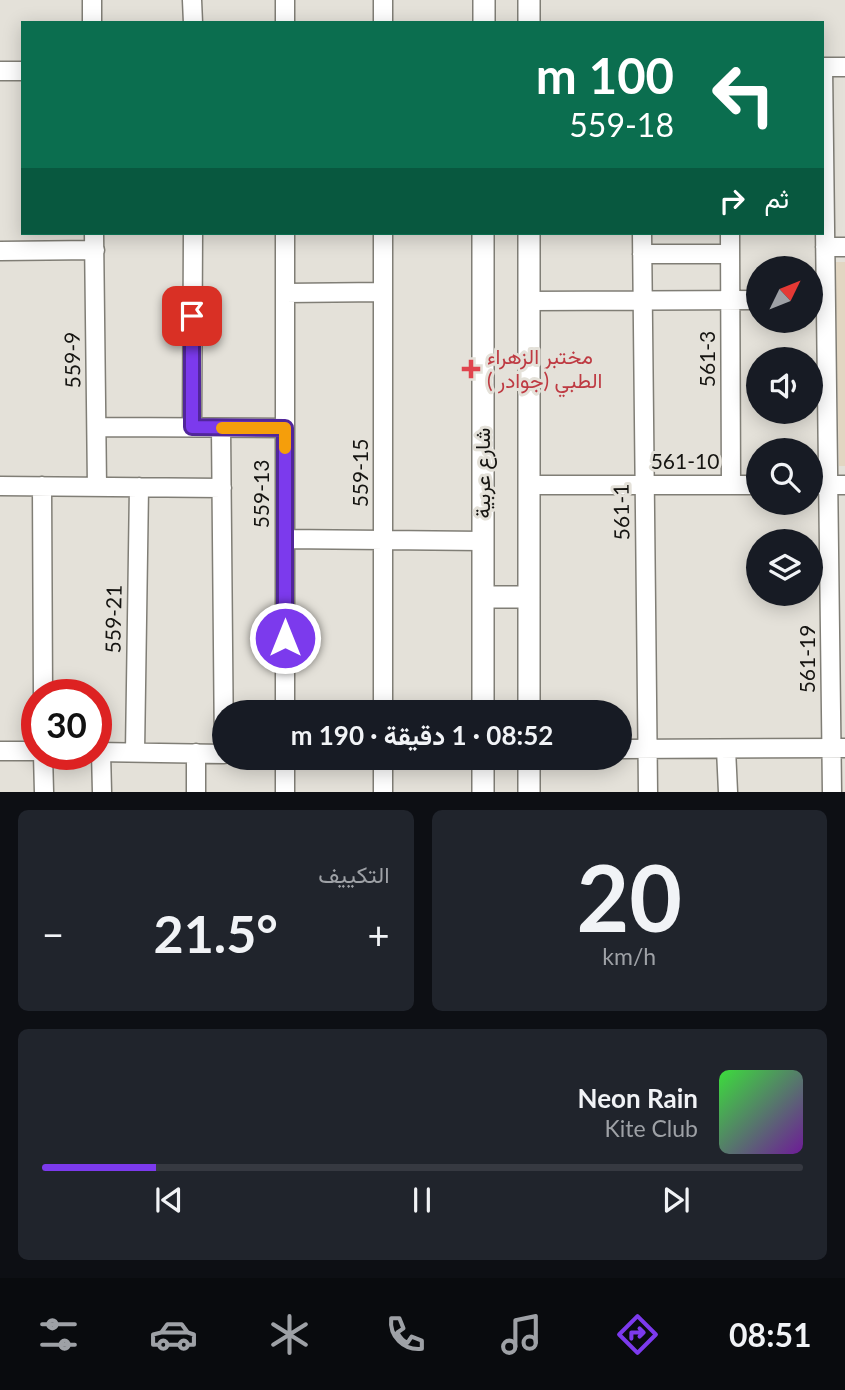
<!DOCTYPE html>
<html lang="ar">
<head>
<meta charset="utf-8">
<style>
  body { margin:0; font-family:Lato,Vazirmatn,sans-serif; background:#20242c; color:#f1f3f6; direction:rtl; height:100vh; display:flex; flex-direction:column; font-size:26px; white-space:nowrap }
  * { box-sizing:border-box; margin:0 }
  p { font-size:23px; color:#9ea1a6 }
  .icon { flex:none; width:38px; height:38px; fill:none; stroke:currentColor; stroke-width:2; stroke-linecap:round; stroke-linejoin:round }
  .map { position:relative; height:792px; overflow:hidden; direction:ltr }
  .details { display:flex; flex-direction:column; gap:18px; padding:18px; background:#0d0f14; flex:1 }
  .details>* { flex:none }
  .top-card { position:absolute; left:21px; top:21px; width:803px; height:214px; border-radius:0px; box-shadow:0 4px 18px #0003; direction:rtl; background:#0b6e4f; color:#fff; overflow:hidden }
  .needle { width:46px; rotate:47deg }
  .controls { position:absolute; left:746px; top:256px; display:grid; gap:14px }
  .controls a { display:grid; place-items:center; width:77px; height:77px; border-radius:50%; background:#171b24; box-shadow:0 4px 18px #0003; font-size:35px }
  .speed { position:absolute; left:21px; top:679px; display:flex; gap:14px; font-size:35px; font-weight:700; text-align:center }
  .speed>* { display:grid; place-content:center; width:91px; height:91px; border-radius:50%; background:#171b24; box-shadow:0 4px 18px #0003; line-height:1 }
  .speed .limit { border:10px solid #d22; background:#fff; color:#111 }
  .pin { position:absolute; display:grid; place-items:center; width:60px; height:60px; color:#fff; margin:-30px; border-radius:14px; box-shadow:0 4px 10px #0006 }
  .me { position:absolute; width:77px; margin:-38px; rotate:0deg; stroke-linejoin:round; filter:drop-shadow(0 0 5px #0008) }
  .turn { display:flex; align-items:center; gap:24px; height:147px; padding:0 35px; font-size:32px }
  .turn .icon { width:91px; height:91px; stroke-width:2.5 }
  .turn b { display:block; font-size:49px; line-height:60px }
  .then { display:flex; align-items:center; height:66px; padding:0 35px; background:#0003; gap:14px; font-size:26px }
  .big { font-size:52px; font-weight:700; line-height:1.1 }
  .details .widget { flex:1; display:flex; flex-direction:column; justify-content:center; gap:10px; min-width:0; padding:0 24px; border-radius:10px; background:#20242c }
  .details .dial { align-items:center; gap:0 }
  .dial b { font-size:91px; line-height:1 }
  .song { display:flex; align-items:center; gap:21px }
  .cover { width:84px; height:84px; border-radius:10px; background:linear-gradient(135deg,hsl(120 70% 55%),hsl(280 70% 35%)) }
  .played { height:7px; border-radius:4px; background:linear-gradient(90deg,#7c3aed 15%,#363941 15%) }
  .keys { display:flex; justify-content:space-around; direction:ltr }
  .heat { display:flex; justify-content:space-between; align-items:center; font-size:38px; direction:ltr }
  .details .tiles { flex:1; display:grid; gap:18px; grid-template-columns:1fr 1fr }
  .widget:last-child { grid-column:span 2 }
  .trip { position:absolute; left:212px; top:700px; width:420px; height:70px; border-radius:35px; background:#171b24; box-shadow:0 4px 18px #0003; font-weight:700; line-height:70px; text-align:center; direction:rtl }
  .tab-bar { display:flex; height:112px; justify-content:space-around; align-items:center; background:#090b0e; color:#9ea1a6 }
  .tab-bar .icon { width:49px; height:49px }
  .tab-bar .current { color:#7c3aed }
  .tab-bar b { font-size:32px; color:#f1f3f6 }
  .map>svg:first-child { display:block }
  .education { fill:#e2d6c2 }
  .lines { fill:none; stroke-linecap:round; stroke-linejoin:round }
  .minor-casing { stroke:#807e76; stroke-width:21 }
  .major-casing { stroke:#807e76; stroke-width:24 }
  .minor { stroke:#fff; stroke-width:18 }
  .major { stroke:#fff; stroke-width:21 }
  .route-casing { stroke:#51269a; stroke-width:18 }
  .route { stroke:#7c3aed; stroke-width:12 }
  .slow { stroke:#f59e0b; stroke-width:12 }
  .health-dot { fill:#e0444e; stroke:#e4e1d9; stroke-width:2.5 }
  .labels { text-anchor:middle; stroke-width:6; stroke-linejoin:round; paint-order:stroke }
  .health-label { font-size:21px; fill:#be3a42; stroke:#e4e1d9; text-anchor:start }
  .street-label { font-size:21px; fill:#151411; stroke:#e4e1d9 }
</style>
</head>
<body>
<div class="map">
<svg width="845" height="792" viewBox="0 0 845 792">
  <rect width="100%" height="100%" fill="#e4e1d9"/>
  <!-- education -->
  <path class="education" d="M835,262h10v204h-6z"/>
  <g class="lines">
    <defs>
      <path id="minor" d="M92,0v23
        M192,0l1,23
        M285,0v23
        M383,23v-23
        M822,67h23
        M823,67l9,725
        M0,71h23
        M94,233l3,254
        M383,233v479
        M642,233l6,559
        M730,233l1,252
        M825,247h20
        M0,251l95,-1
        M642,254h88
        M285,293l98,-1
        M529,301l229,-1
        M97,427l188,1
        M192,427l1,-194
        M221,428l3,326
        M529,485h229
        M810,485h35
        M0,486l222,2
        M42,486l1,209
        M285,539l198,2
        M285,712v-479
        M620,749l225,-1
        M726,749l2,43
        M0,751h37
        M96,752l128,2
        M101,752l1,40
        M135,752l4,-265
        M43,754l1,38
        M285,758v34
        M196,792v-39
        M383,792v-34"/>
      <path id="major" d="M529,0v23
        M484,23v-23
        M529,233v479
        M483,597h46
        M483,712v-479
        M529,758v34
        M483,792v-34"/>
    </defs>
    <!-- minor casing -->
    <use href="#minor" class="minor-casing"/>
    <!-- major casing -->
    <use href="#major" class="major-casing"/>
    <!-- minor -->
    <use href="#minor" class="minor"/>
    <!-- major -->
    <use href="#major" class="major"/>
  </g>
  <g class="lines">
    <defs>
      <path id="route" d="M192,316v111l93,1v210"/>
    </defs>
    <!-- route casing -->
    <use href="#route" class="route-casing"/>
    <!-- route -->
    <use href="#route" class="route"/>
    <!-- slow -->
    <path class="slow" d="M222,428h63v20"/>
  </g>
  <!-- markers -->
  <path class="health-dot" d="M467.5 358.5h7v7h7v7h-7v7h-7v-7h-7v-7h7z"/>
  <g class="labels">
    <!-- health labels -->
    <g class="health-label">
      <text x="487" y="364">مختبر الزهراء<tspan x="487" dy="24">الطبي (جوادر )</tspan></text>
    </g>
    <!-- street labels -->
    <g class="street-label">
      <text transform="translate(708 359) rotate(-90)" y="7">561-3</text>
      <text transform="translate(73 360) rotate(-91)" y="7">559-9</text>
      <text x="685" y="469">561-10</text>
      <text transform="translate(361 473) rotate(-90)" y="7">559-15</text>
      <text transform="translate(483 473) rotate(-90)" y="7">شارع عربية</text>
      <text transform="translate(262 494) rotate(-90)" y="7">559-13</text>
      <text transform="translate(622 512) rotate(-91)" y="7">561-1</text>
      <text transform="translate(114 619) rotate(-89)" y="7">559-21</text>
      <text transform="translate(808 659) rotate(-90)" y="7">561-19</text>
    </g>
  </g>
</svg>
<div class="controls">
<a><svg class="needle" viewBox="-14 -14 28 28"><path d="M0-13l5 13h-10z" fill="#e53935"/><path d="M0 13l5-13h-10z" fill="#9ea1a6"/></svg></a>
<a><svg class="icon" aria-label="sound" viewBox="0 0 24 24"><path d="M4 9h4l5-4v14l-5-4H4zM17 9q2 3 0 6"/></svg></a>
<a><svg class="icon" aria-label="search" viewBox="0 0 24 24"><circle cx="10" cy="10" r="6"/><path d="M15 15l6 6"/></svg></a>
<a><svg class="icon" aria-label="layers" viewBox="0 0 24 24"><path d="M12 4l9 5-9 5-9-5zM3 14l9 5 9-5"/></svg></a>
</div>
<div class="speed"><div class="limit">30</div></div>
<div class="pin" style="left:192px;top:316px;background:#d93025"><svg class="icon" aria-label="arrive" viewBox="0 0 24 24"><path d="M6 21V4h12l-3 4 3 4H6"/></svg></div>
<svg class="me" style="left:285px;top:638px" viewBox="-20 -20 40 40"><circle r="17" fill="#7c3aed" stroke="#fff" stroke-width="3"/><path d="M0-11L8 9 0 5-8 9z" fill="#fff"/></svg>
<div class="trip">08:52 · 1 دقيقة · 190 m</div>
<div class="top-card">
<div class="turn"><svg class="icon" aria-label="left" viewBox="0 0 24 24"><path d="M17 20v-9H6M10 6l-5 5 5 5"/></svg><div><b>100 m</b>559-18</div></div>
<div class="then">ثم<svg class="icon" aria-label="right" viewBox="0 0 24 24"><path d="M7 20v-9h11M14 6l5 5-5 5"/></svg></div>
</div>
</div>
<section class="details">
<div class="tiles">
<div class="widget dial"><b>20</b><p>km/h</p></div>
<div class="widget"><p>التكييف</p>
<div class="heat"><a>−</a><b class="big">21.5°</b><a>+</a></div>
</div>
<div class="widget">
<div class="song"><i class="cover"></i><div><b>Neon Rain</b><p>Kite Club</p></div></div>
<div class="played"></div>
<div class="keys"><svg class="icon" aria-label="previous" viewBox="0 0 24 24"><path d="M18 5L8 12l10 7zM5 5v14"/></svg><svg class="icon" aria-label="pause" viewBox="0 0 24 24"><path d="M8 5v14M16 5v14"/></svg><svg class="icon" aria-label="next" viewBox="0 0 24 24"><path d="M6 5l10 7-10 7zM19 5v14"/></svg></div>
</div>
</div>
</section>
<nav class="tab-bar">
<b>08:51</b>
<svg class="icon current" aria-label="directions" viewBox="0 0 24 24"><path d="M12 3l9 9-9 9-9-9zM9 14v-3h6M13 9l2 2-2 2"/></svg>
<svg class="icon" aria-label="music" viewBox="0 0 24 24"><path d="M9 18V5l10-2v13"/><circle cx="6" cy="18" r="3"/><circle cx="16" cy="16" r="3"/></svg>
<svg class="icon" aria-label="phone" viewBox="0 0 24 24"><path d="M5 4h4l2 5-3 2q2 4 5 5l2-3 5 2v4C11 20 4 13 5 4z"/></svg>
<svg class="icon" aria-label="climate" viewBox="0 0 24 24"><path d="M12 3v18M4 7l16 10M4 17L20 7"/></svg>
<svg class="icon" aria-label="car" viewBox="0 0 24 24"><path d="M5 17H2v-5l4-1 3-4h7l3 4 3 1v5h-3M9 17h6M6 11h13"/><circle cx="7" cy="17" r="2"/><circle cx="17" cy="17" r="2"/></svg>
<svg class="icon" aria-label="filters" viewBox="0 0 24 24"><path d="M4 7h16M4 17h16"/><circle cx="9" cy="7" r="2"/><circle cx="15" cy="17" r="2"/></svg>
</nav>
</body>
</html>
